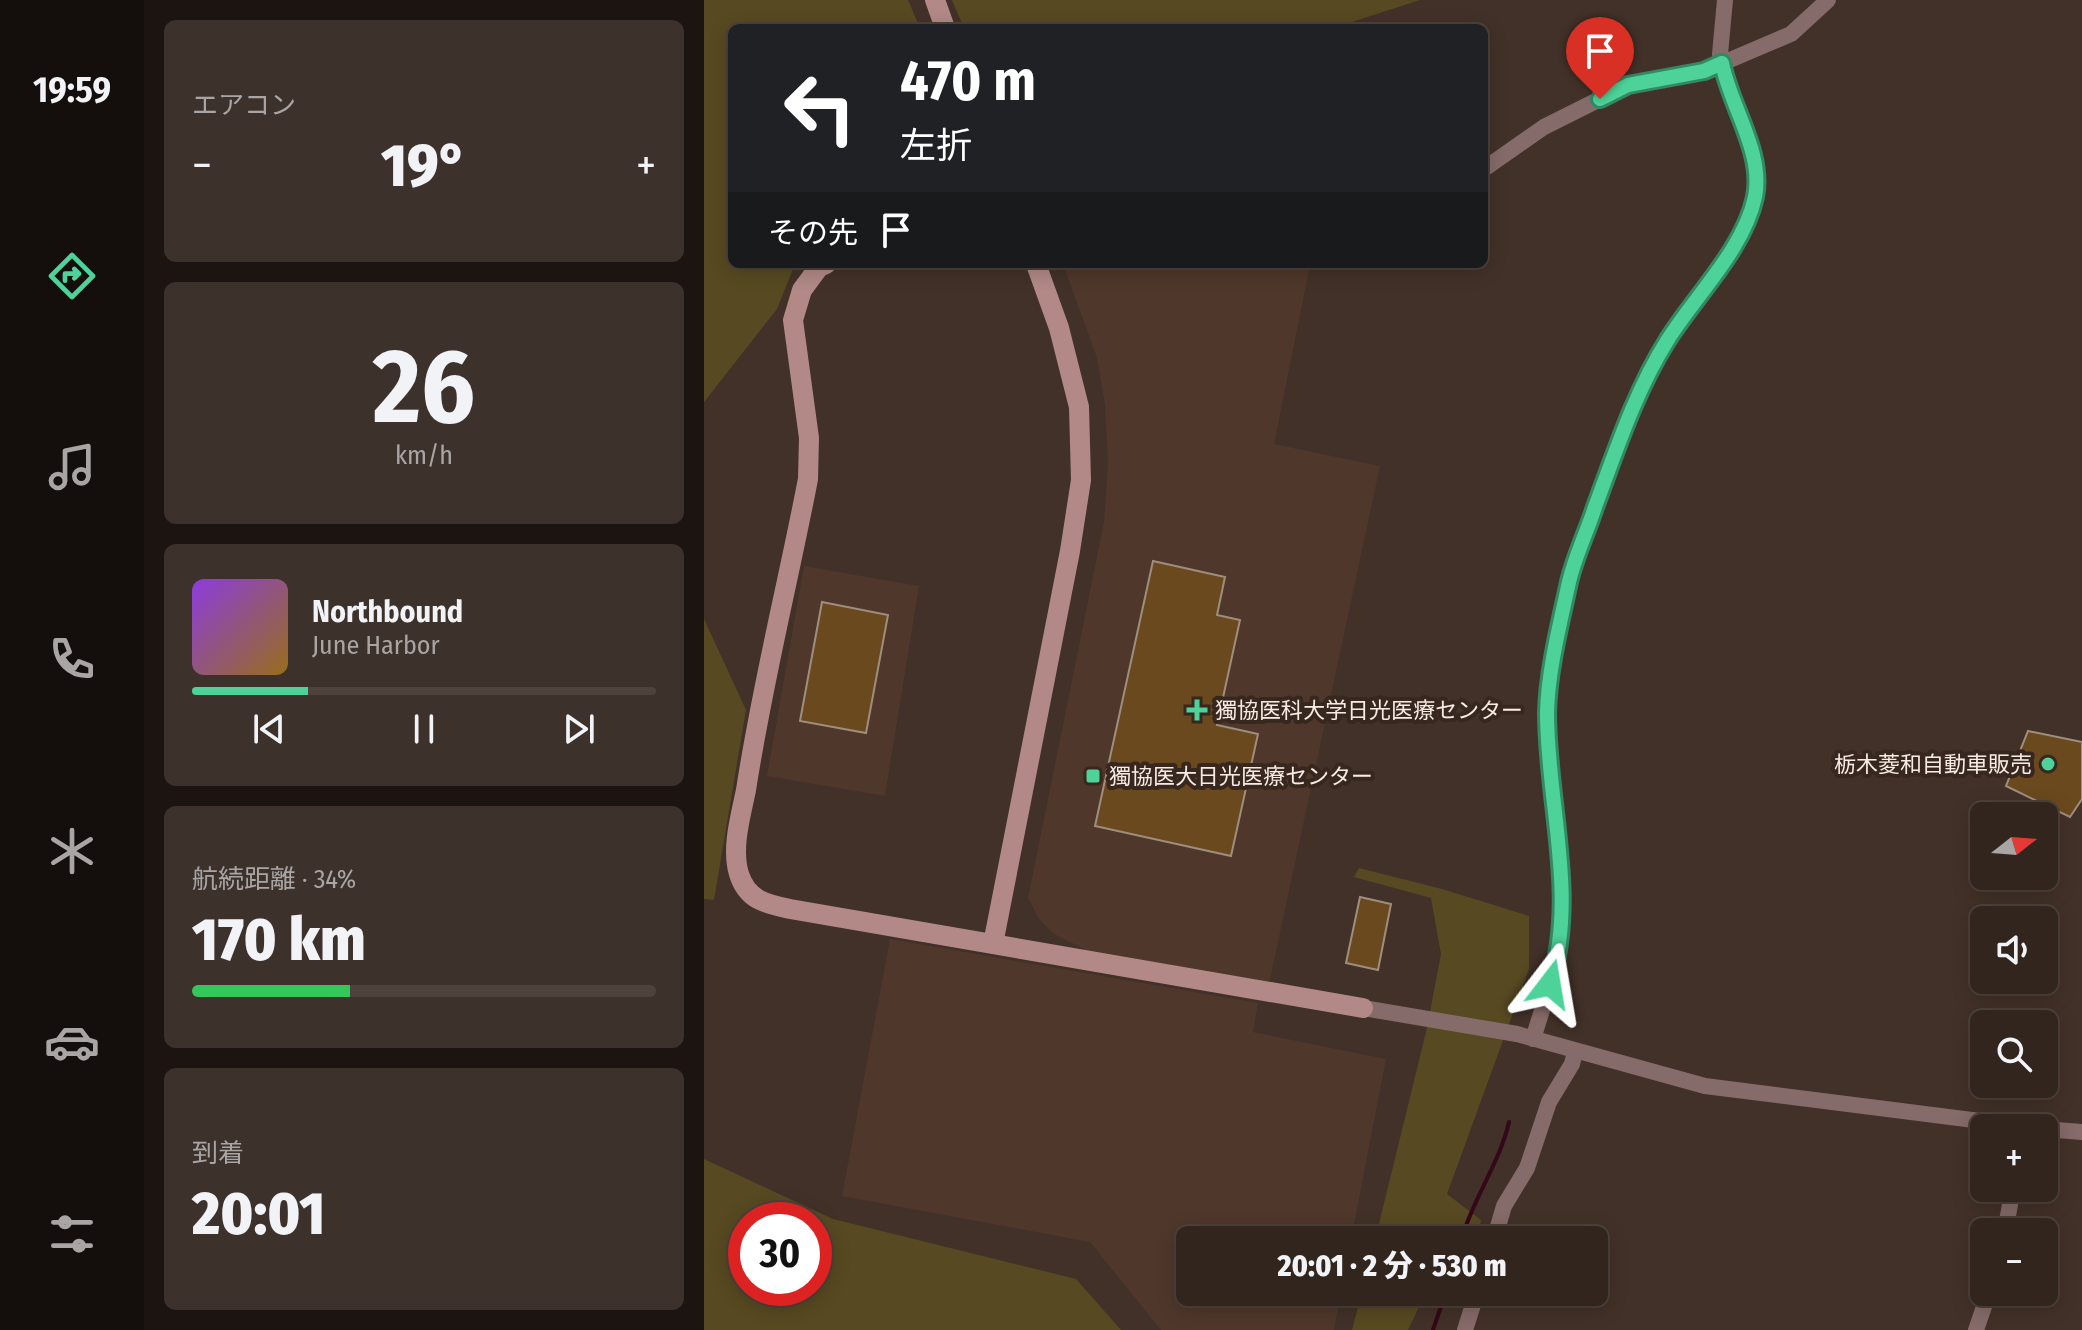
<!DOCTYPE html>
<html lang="ja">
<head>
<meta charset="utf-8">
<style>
  body { margin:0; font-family:"Fira Sans Condensed","Noto Sans JP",sans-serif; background:#3d312b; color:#f1f3f6; height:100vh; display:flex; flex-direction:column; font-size:30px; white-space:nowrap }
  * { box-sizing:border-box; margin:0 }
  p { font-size:26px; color:#a8a5a4 }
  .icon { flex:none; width:44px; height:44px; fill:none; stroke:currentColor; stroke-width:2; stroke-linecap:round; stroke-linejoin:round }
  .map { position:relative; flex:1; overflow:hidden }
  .details { display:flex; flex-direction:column; gap:20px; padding:20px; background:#1c1410; width:560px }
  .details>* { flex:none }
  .guide { position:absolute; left:24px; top:24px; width:760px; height:244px; border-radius:12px; box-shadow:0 4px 20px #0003,0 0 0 2px #4d423c; background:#202124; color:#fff; overflow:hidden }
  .needle { width:52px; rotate:73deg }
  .tools { position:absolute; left:1266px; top:802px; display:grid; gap:16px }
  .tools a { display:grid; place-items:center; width:88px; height:88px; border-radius:12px; background:#32251e; box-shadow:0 4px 20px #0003,0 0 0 2px #4d423c; font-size:40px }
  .speed { position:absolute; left:24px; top:1202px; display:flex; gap:16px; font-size:40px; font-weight:700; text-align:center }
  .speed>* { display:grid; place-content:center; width:104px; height:104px; border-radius:50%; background:#32251e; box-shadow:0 4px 20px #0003,0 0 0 2px #4d423c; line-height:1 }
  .speed .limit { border:12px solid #d22; background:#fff; color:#111 }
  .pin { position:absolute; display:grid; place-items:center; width:68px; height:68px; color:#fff; margin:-82px -34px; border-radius:50% 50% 50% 0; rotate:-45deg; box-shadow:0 0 8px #0007 }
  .pin .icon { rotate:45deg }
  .me { position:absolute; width:88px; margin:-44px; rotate:14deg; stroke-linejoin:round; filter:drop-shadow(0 0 6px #0008) }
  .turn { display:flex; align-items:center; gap:28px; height:168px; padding:0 40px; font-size:36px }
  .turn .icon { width:104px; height:104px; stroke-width:2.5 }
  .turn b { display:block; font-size:56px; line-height:68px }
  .then { display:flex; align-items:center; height:76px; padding:0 40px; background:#0003; gap:16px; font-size:30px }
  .big { font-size:60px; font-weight:800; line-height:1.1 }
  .details .widget { flex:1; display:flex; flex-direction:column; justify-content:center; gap:12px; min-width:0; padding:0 28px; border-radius:12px; background:#3d312b }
  .details .dial { align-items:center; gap:0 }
  .dial b { font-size:104px; line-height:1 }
  .song { display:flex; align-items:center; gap:24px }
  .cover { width:96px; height:96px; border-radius:12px; background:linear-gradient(135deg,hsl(270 70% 55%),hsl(40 70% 35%)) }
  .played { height:8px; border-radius:4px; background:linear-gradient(90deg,#4dd39a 25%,#4d423c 25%) }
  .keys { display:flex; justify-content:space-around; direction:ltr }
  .heat { display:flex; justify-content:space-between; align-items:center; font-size:44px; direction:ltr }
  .charge { height:12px; border-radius:6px; background:linear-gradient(90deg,#34c759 34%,#4d423c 0) }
  .trip { position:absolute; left:472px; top:1226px; width:432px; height:80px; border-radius:12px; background:#32251e; box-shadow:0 4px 20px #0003,0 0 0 2px #4d423c; font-weight:800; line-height:80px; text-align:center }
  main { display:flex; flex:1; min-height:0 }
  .menu { display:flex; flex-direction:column; width:144px; justify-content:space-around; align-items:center; background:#140f0c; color:#a8a5a4 }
  .menu .icon { width:56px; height:56px }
  .menu .on { color:#4dd39a }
  .menu b { font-size:36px; color:#f1f3f6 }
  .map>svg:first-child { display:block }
  .built { fill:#4f372b }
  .green { fill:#574a22; fill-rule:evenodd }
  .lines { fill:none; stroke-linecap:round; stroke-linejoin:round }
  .stream { stroke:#340719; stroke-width:4 }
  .building { fill:#6b491e; stroke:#9d8e7e; stroke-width:2 }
  .street { stroke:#856b69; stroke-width:16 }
  .secondary { stroke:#b28986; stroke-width:20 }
  .route-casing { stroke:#328964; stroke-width:20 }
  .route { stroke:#4dd39a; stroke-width:14 }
  .poi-dot { fill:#4dd39a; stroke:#38271f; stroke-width:3 }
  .labels { text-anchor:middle; stroke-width:8; stroke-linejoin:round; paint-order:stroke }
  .poi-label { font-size:22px; fill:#f6ebe5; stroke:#38271f; text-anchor:start }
</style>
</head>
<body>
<main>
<nav class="menu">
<b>19:59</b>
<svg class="icon on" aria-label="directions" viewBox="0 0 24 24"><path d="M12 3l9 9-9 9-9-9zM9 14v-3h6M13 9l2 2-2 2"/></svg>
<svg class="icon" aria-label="music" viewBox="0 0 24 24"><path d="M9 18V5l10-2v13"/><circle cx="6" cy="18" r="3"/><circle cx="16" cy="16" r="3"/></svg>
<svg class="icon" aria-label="phone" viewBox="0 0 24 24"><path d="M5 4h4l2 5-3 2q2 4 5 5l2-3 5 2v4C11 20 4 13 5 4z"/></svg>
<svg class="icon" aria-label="climate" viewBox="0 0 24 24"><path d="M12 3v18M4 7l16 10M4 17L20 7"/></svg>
<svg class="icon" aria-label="car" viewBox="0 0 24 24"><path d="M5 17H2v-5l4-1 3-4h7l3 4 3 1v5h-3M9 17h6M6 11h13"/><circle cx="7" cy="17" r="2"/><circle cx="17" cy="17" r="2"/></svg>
<svg class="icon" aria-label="filters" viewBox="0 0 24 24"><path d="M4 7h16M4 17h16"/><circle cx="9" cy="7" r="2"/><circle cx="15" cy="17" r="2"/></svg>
</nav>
<section class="details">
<div class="widget"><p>エアコン</p>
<div class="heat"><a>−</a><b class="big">19°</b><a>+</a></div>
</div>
<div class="widget dial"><b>26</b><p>km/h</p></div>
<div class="widget">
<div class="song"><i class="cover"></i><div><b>Northbound</b><p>June Harbor</p></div></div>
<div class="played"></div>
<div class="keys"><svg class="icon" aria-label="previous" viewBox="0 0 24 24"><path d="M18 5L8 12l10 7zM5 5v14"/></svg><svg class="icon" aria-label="pause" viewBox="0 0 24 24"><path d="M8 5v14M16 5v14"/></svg><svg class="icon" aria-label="next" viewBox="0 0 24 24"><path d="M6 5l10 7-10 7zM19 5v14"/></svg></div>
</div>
<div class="widget"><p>航続距離 · 34%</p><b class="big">170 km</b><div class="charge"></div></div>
<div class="widget"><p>到着</p><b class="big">20:01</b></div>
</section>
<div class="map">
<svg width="1378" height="1330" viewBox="0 0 1378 1330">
  <rect width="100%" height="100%" fill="#423128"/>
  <!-- built -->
  <path class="built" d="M359,264l247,1 -36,179 106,22 -111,518 -181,-33 -34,-17 -15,-15 -11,-21 76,-376 4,-59 -3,-58 -8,-47z
    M100,566l115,20 -34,210 -118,-20z
    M186,939l368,64 -5,29 133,27 -35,181h-161v52h151l-7,38h-173l-71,-88 -248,-46z"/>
  <!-- green -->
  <path class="green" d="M0,0h204l12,28h-188v236h63l-18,45 -73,93z
    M248,0h468l-87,28h-369z
    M0,619l42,91 -32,190 -10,-1z
    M655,868l83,21 87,27v53l-82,225 34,26 -4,20h-102l52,-212 14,-74 -10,-56 -77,-21z
    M0,1159l129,60 243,60 45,51h-417zM110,1220v68h-68v-68z
    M658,1292h64l-18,38h-56z"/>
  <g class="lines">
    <!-- stream -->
    <path class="stream" d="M757,1240c12,-41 39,-78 48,-118
      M729,1330l13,-38"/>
  </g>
  <!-- building -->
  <path class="building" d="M449,561l72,16 -8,38 23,5 -23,105 41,9 -27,122 -136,-30z
    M118,602l66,13 -22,118 -66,-12z
    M1324,731l54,11v57l-12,18 -64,-31z
    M656,897l31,7 -13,66 -32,-7z"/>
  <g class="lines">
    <!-- street -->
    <path class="street" d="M780,169l60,-42 84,-42 76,-14 87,-37 37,-34
      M659,1008l154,26 188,52 331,42
      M829,1039l26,-83 4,-55 -16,-189 7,-55 16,-79 58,-160 38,-76 76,-109 13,-37 1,-33 -31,-83 -5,-26 5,-54
      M1340,1129l38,3
      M1301,1232l8,-44
      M790,1240l10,-34 23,-38 22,-66 23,-38 3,-12
      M761,1330l12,-38
      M1272,1330l13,-38"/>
    <!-- secondary -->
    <path class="secondary" d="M231,0l10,28
      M122,264l-7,3 -17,23 -9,30 16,118 -1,41c-20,104 -46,206 -62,311 -5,25 -15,58 -7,84 8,26 27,30 51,35l573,99
      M289,944l77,-393 11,-71 -2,-73 -20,-79 -23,-64"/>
  </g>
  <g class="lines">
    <defs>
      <path id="route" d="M846,984c28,-88 -3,-181 -3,-271 1,-43 13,-89 22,-131 6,-26 18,-50 26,-75 21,-56 40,-115 72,-166 28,-45 77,-92 88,-144 9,-45 -25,-91 -33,-134l-18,8 -76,14 -28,14"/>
    </defs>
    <!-- route casing -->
    <use href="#route" class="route-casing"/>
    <!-- route -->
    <use href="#route" class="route"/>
  </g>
  <!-- markers -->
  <g class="poi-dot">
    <path d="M489 698h8v8h8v8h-8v8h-8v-8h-8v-8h8z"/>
    <circle cx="1344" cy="764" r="8"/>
    <rect x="381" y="768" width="16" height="16" rx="4"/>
  </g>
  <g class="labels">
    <!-- poi labels -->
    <g class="poi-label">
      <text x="511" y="718">獨協医科大学日光医療センター</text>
      <text x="1328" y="772" text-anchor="end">栃木菱和自動車販売</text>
      <text x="405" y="784">獨協医大日光医療センター</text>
    </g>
  </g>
</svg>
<div class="tools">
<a><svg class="needle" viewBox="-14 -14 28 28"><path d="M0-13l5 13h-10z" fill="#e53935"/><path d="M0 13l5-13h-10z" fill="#a8a5a4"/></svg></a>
<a><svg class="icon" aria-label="sound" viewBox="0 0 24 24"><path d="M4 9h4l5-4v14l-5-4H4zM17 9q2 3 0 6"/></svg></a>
<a><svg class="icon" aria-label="search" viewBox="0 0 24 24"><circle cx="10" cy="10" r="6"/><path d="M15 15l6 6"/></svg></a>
<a>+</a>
<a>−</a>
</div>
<div class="speed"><div class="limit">30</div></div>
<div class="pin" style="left:896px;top:99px;background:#d93025"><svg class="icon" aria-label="arrive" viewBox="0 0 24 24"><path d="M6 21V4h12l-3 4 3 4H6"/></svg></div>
<svg class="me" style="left:846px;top:984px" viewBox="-20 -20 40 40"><path d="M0-17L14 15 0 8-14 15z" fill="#4dd39a" stroke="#fff" stroke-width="4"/></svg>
<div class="trip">20:01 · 2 分 · 530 m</div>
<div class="guide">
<div class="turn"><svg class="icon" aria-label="left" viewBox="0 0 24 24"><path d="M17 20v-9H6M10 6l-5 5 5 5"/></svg><div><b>470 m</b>左折</div></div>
<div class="then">その先<svg class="icon" aria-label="arrive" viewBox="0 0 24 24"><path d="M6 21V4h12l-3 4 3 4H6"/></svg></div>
</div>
</div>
</main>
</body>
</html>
